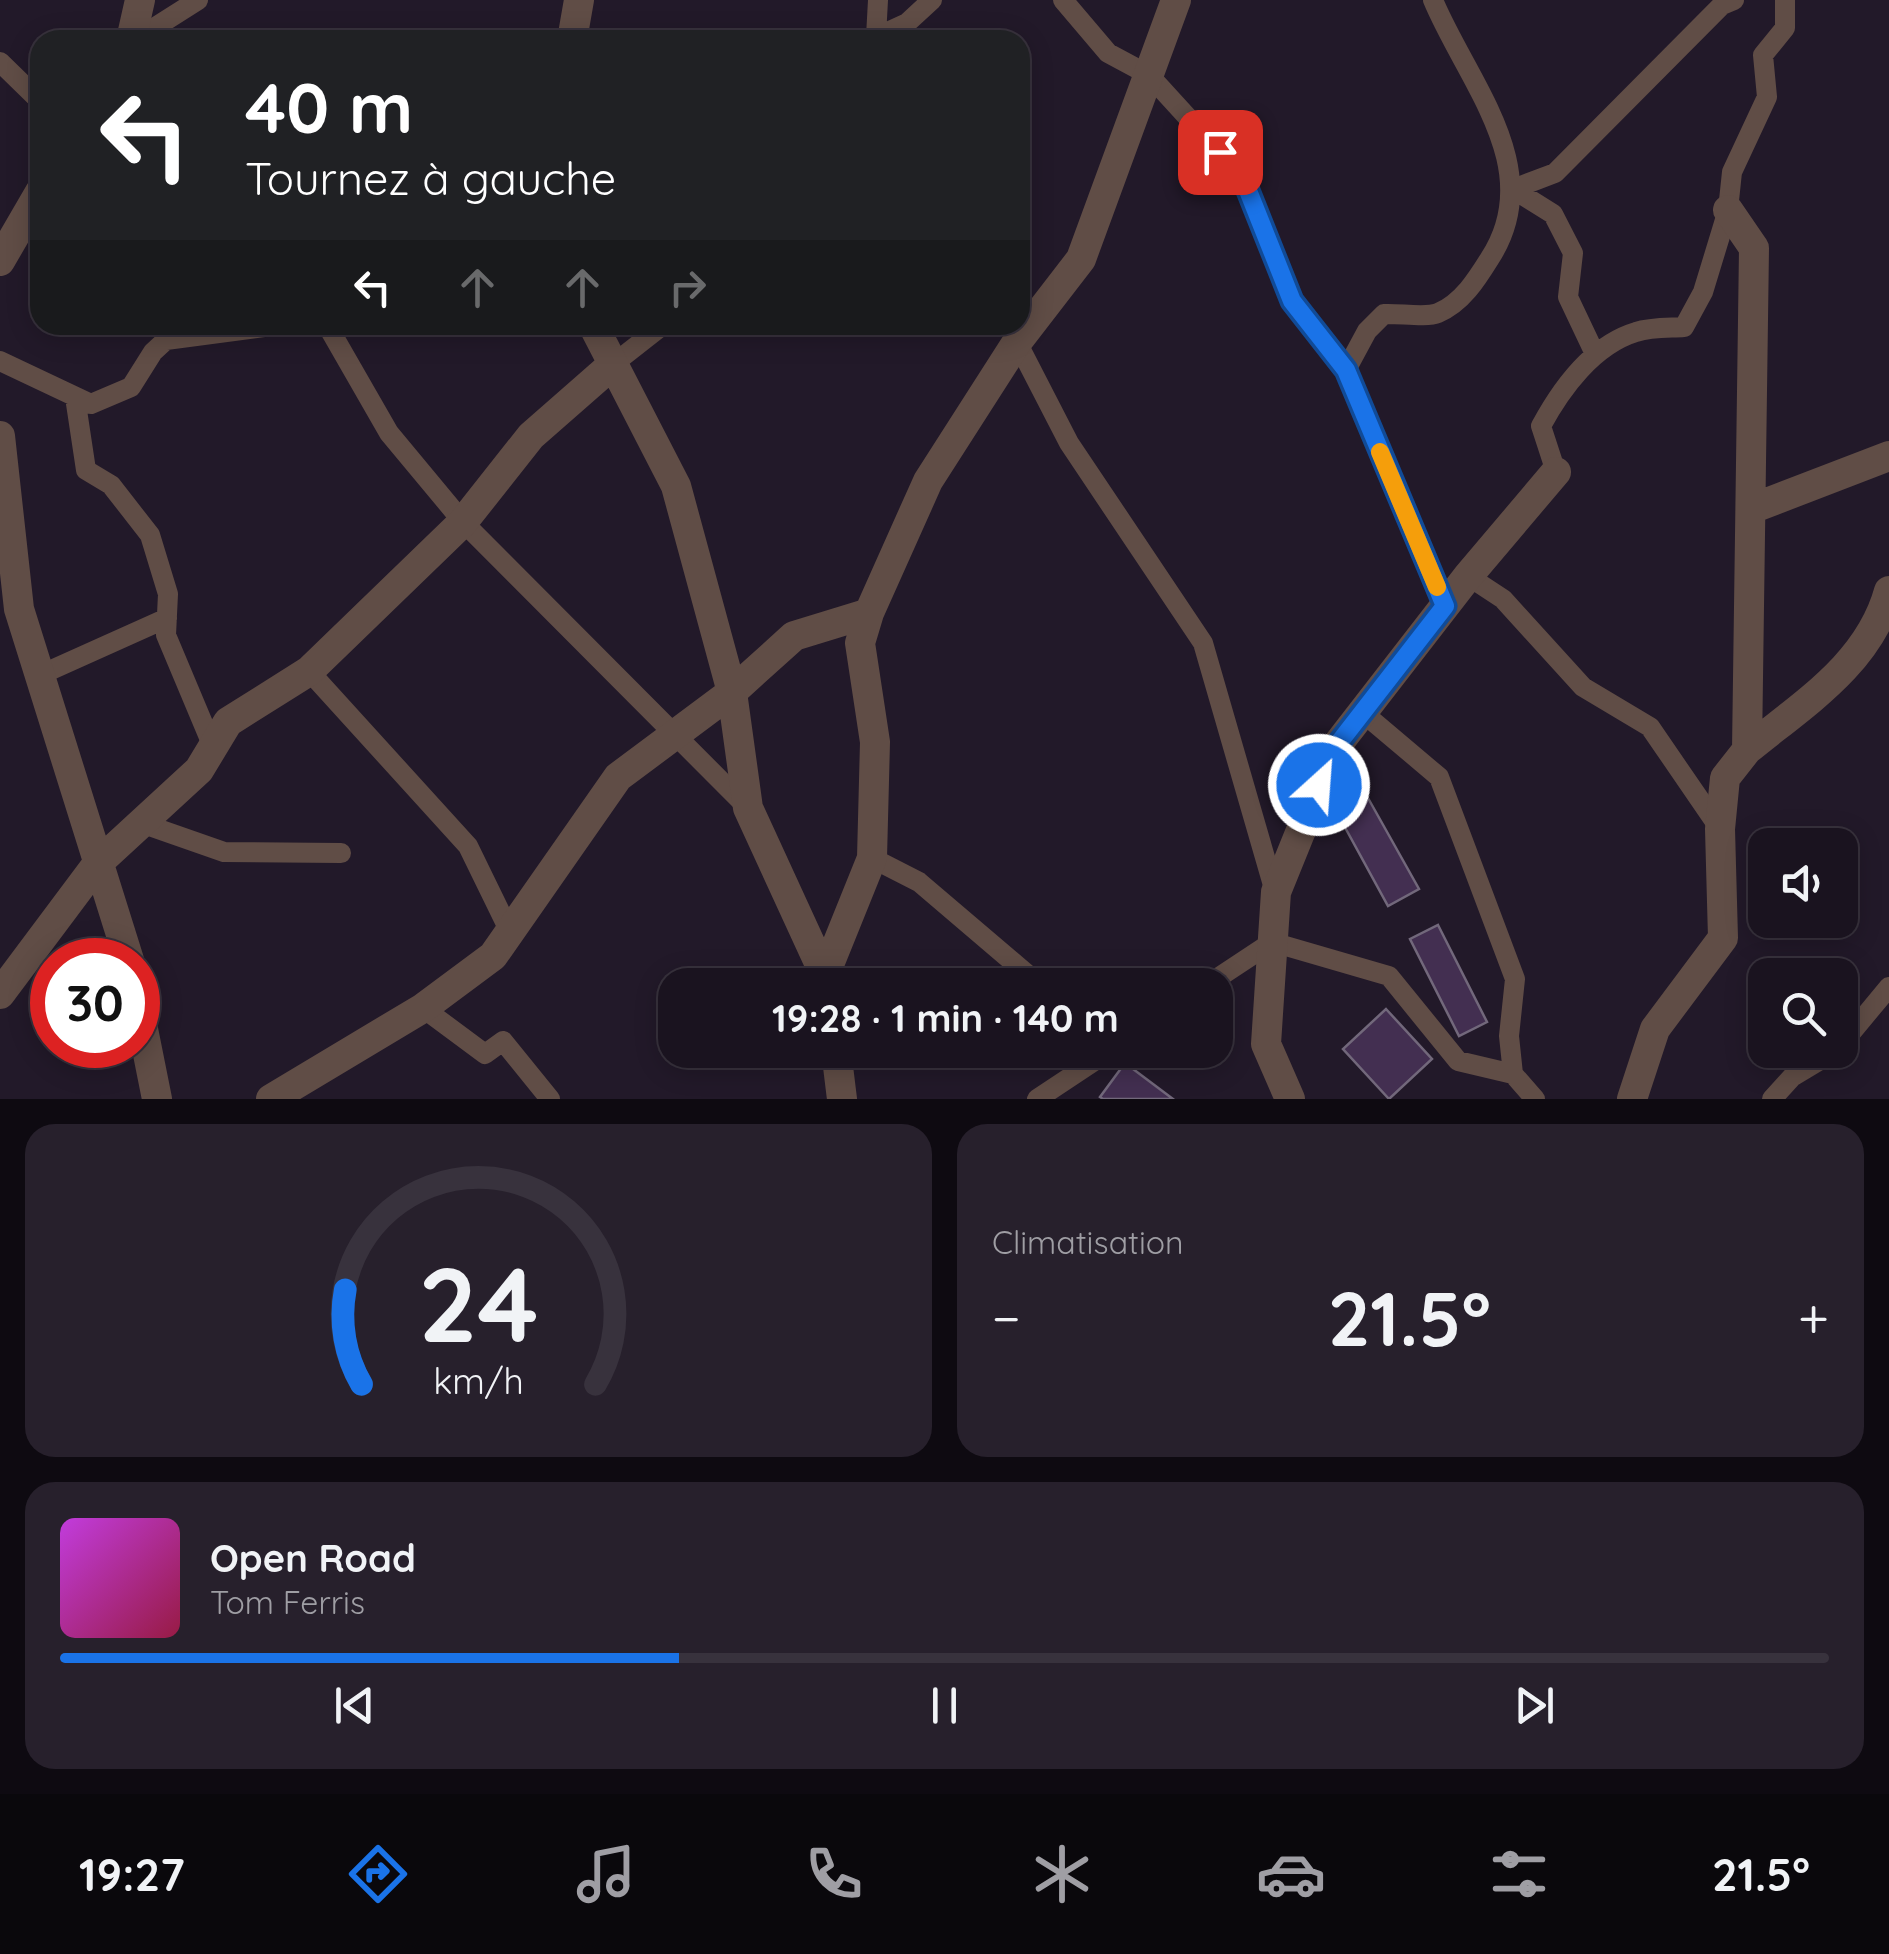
<!DOCTYPE html>
<html lang="fr">
<head>
<meta charset="utf-8">
<style>
  body { margin:0; font-family:Quicksand,sans-serif; background:#27202c; color:#f1f3f6; height:100vh; display:flex; flex-direction:column; font-size:38px; white-space:nowrap }
  * { box-sizing:border-box; margin:0 }
  p { font-size:32px; color:#9f9ea4 }
  .icon { flex:none; width:55px; height:55px; fill:none; stroke:currentColor; stroke-width:2; stroke-linecap:round; stroke-linejoin:round }
  .map { position:relative; height:1099px; overflow:hidden }
  .sheet { display:flex; flex-direction:column; gap:25px; padding:25px; background:#0e0a11; flex:1 }
  .sheet>* { flex:none }
  .banner { position:absolute; left:30px; top:30px; width:1000px; height:305px; border-radius:30px; box-shadow:0 5px 25px #0003,0 0 0 2px #38323d; background:#202124; color:#fff; overflow:hidden }
  .fabs { position:absolute; left:1748px; top:828px; display:grid; gap:20px }
  .fabs a { display:grid; place-items:center; width:110px; height:110px; border-radius:20px; background:#1a131f; box-shadow:0 5px 25px #0003,0 0 0 2px #38323d; font-size:50px }
  .speed { position:absolute; left:30px; top:938px; display:flex; gap:20px; font-size:50px; font-weight:700; text-align:center }
  .speed>* { display:grid; place-content:center; width:130px; height:130px; border-radius:50%; background:#1a131f; box-shadow:0 5px 25px #0003,0 0 0 2px #38323d; line-height:1 }
  .speed .limit { border:15px solid #d22; background:#fff; color:#111 }
  .pin { position:absolute; display:grid; place-items:center; width:85px; height:85px; color:#fff; margin:-42px; border-radius:20px; box-shadow:0 5px 15px #0006 }
  .me { position:absolute; width:110px; margin:-55px; rotate:26deg; stroke-linejoin:round; filter:drop-shadow(0 0 8px #0008) }
  .turn { display:flex; align-items:center; gap:35px; height:210px; padding:0 50px; font-size:45px }
  .turn .icon { width:130px; height:130px; stroke-width:2.5 }
  .turn b { display:block; font-size:70px; line-height:85px }
  .lanes { display:flex; align-items:center; height:95px; padding:0 50px; background:#0003; justify-content:center; gap:50px; direction:ltr }
  .lanes .off { opacity:.35 }
  .big { font-size:75px; font-weight:800; line-height:1.1 }
  .sheet .widget { flex:1; display:flex; flex-direction:column; justify-content:center; gap:15px; min-width:0; padding:0 35px; border-radius:30px; background:#27202c }
  .sheet .dial { align-items:center; gap:0 }
  .dial svg { height:260px; overflow:visible; fill:none; stroke:#38323d; stroke-width:7; stroke-linecap:round; text-anchor:middle }
  .dial text { fill:#f1f3f6; stroke:none }
  .song { display:flex; align-items:center; gap:30px }
  .cover { width:120px; height:120px; border-radius:15px; background:linear-gradient(135deg,hsl(290 70% 55%),hsl(340 70% 35%)) }
  .played { height:10px; border-radius:5px; background:linear-gradient(90deg,#1a73e8 35%,#38323d 35%) }
  .keys { display:flex; justify-content:space-around; direction:ltr }
  .heat { display:flex; justify-content:space-between; align-items:center; font-size:55px; direction:ltr }
  .sheet .tiles { flex:1; display:grid; gap:25px; grid-template-columns:1fr 1fr }
  .widget:last-child { grid-column:span 2 }
  .trip { position:absolute; left:658px; top:968px; width:575px; height:100px; border-radius:30px; background:#1a131f; box-shadow:0 5px 25px #0003,0 0 0 2px #38323d; font-weight:800; line-height:100px; text-align:center }
  .dock { display:flex; height:160px; justify-content:space-around; align-items:center; background:#0a080c; color:#9f9ea4 }
  .dock .icon { width:70px; height:70px }
  .dock .current { color:#1a73e8 }
  .dock b { font-size:45px; color:#f1f3f6 }
  .map>svg:first-child { display:block }
  .building { fill:#432f51; stroke:#72687b; stroke-width:2.5 }
  .lines { fill:none; stroke-linecap:round; stroke-linejoin:round }
  .service { stroke:#604d46; stroke-width:20 }
  .minor { stroke:#604d46; stroke-width:30 }
  .route-casing { stroke:#114b97; stroke-width:25 }
  .route { stroke:#1a73e8; stroke-width:18 }
  .slow { stroke:#f59e0b; stroke-width:18 }
</style>
</head>
<body>
<div class="map">
<svg width="1889" height="1099" viewBox="0 0 1889 1099">
  <rect width="100%" height="100%" fill="#221929"/>
  <!-- building -->
  <path class="building" d="M1359,782l60,107 -31,17 -59,-108z
    M1438,925l49,97 -28,14 -49,-97z
    M1386,1009l46,50 -43,40 -46,-50z
    M1125,1063l48,36h-70l-3,-2z"/>
  <g class="lines">
    <!-- service -->
    <path class="service" d="M1063,0l45,53 41,22 94,103 49,123 54,69 99,236
      M876,37l2,-37
      M135,40l63,-40
      M870,40l37,-17 25,-23
      M0,62l40,39
      M1513,189l42,-16 167,-168 12,-5
      M1513,189l40,25 20,39 -5,44 27,57
      M327,325l62,108 74,89 284,285
      M1017,342l52,101 134,200 72,249
      M0,361l91,43 40,-17 22,-35 13,-12 113,-15
      M612,365l51,-40
      M1346,370l21,-39 17,-17c15,-1 42,4 54,-1 24,-10 39,-34 52,-55 58,-90 -23,-176 -57,-258
      M75,397l11,73 25,15 39,50 18,59 -2,41 47,112
      M1556,472l-15,-46c20,-37 52,-81 95,-94 15,-5 33,-4 48,-5l19,-35 25,-82 4,-38 35,-75 -4,-42 22,-27v-28
      M1468,576l35,23 80,88 67,40 70,102
      M309,671l159,175 42,86
      M40,675l127,-57
      M1362,712l77,65 76,202 -6,57 4,38
      M141,823l83,29 117,1
      M872,858l47,24 121,103
      M1207,985l65,-43 117,34 69,85 55,13 22,25
      M423,1008l62,46 18,-13 47,58
      M1840,1046l49,-59
      M1037,1099l74,-49
      M1772,1099l20,-22 45,-27"/>
    <!-- minor -->
    <path class="minor" d="M131,40l9,-40
      M572,40l7,-40
      M0,261l40,-69
      M593,325l83,161 56,206 16,116 79,172
      M0,436l19,173 110,351
      M1751,509l138,-53
      M1747,750c56,-46 122,-86 142,-159
      M826,972l46,-114 3,-116 -15,-99 9,-30 59,-132 89,-139 64,-83 95,-259
      M0,994l98,-131 101,-93 29,-48 81,-51 154,-149 68,-86 81,-71
      M138,1004l19,95
      M836,1050l6,49
      M271,1099l152,-91 70,-52 125,-179 114,-85 62,-56 75,-23
      M1290,1099l-24,-55 10,-152 58,-143 134,-173 88,-104
      M1632,1099l23,-70 68,-91 -3,-109 5,-51 22,-28 7,-502 -26,-38"/>
  </g>
  <g class="lines">
    <defs>
      <path id="route" d="M1220,152l23,26 49,123 54,69 99,236 -111,143 -15,36"/>
    </defs>
    <!-- route casing -->
    <use href="#route" class="route-casing"/>
    <!-- route -->
    <use href="#route" class="route"/>
    <!-- slow -->
    <path class="slow" d="M1380,452l57,135"/>
  </g>
</svg>
<div class="fabs">
<a><svg class="icon" aria-label="sound" viewBox="0 0 24 24"><path d="M4 9h4l5-4v14l-5-4H4zM17 9q2 3 0 6"/></svg></a>
<a><svg class="icon" aria-label="search" viewBox="0 0 24 24"><circle cx="10" cy="10" r="6"/><path d="M15 15l6 6"/></svg></a>
</div>
<div class="speed"><div class="limit">30</div></div>
<div class="pin" style="left:1220px;top:152px;background:#d93025"><svg class="icon" aria-label="arrive" viewBox="0 0 24 24"><path d="M6 21V4h12l-3 4 3 4H6"/></svg></div>
<svg class="me" style="left:1319px;top:785px" viewBox="-20 -20 40 40"><circle r="17" fill="#1a73e8" stroke="#fff" stroke-width="3"/><path d="M0-11L8 9 0 5-8 9z" fill="#fff"/></svg>
<div class="trip">19:28 · 1 min · 140 m</div>
<div class="banner">
<div class="turn"><svg class="icon" aria-label="left" viewBox="0 0 24 24"><path d="M17 20v-9H6M10 6l-5 5 5 5"/></svg><div><b>40 m</b>Tournez à gauche</div></div>
<div class="lanes"><svg class="icon" aria-label="left" viewBox="0 0 24 24"><path d="M17 20v-9H6M10 6l-5 5 5 5"/></svg><svg class="icon off" aria-label="ahead" viewBox="0 0 24 24"><path d="M12 20V5M6 11l6-6 6 6"/></svg><svg class="icon off" aria-label="ahead" viewBox="0 0 24 24"><path d="M12 20V5M6 11l6-6 6 6"/></svg><svg class="icon off" aria-label="right" viewBox="0 0 24 24"><path d="M7 20v-9h11M14 6l5 5-5 5"/></svg></div>
</div>
</div>
<section class="sheet">
<div class="tiles">
<div class="widget dial"><svg viewBox="0 0 100 80">
<path d="M14 69A42 42 0 1 1 86 69"/>
<path d="M14 69A42 42 0 0 1 9 40" stroke="#1a73e8"/>
<text x="50" y="56" font-size="32" font-weight="700">24</text>
<text x="50" y="72" font-size="11">km/h</text>
</svg></div>
<div class="widget"><p>Climatisation</p>
<div class="heat"><a>−</a><b class="big">21.5°</b><a>+</a></div>
</div>
<div class="widget">
<div class="song"><i class="cover"></i><div><b>Open Road</b><p>Tom Ferris</p></div></div>
<div class="played"></div>
<div class="keys"><svg class="icon" aria-label="previous" viewBox="0 0 24 24"><path d="M18 5L8 12l10 7zM5 5v14"/></svg><svg class="icon" aria-label="pause" viewBox="0 0 24 24"><path d="M8 5v14M16 5v14"/></svg><svg class="icon" aria-label="next" viewBox="0 0 24 24"><path d="M6 5l10 7-10 7zM19 5v14"/></svg></div>
</div>
</div>
</section>
<nav class="dock">
<b>19:27</b>
<svg class="icon current" aria-label="directions" viewBox="0 0 24 24"><path d="M12 3l9 9-9 9-9-9zM9 14v-3h6M13 9l2 2-2 2"/></svg>
<svg class="icon" aria-label="music" viewBox="0 0 24 24"><path d="M9 18V5l10-2v13"/><circle cx="6" cy="18" r="3"/><circle cx="16" cy="16" r="3"/></svg>
<svg class="icon" aria-label="phone" viewBox="0 0 24 24"><path d="M5 4h4l2 5-3 2q2 4 5 5l2-3 5 2v4C11 20 4 13 5 4z"/></svg>
<svg class="icon" aria-label="climate" viewBox="0 0 24 24"><path d="M12 3v18M4 7l16 10M4 17L20 7"/></svg>
<svg class="icon" aria-label="car" viewBox="0 0 24 24"><path d="M5 17H2v-5l4-1 3-4h7l3 4 3 1v5h-3M9 17h6M6 11h13"/><circle cx="7" cy="17" r="2"/><circle cx="17" cy="17" r="2"/></svg>
<svg class="icon" aria-label="filters" viewBox="0 0 24 24"><path d="M4 7h16M4 17h16"/><circle cx="9" cy="7" r="2"/><circle cx="15" cy="17" r="2"/></svg>
<b>21.5°</b>
</nav>
</body>
</html>
